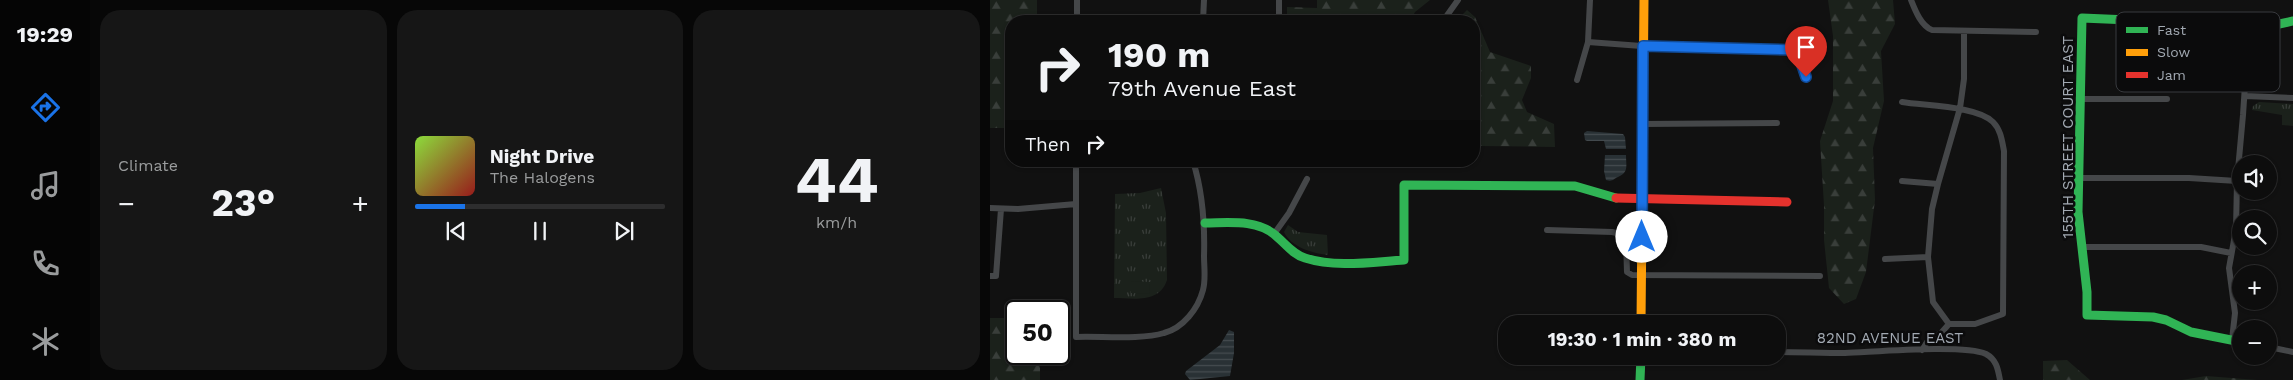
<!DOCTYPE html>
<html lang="en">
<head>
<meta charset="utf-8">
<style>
  body { margin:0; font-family:"Work Sans",sans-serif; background:#161616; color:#f1f3f6; height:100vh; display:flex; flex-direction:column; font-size:19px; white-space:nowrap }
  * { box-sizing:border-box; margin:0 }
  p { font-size:16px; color:#9a9c9d }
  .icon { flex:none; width:28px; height:28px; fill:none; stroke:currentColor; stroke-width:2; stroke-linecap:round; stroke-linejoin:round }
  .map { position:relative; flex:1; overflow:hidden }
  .panel { display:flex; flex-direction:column; gap:10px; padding:10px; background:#070707; width:900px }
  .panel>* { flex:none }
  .banner { position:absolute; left:15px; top:15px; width:475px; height:152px; border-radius:20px; box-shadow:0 1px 4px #0004,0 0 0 1px #2d2d2e; background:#0d0d0d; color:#f1f3f6; overflow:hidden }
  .fabs { position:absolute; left:1242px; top:155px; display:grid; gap:10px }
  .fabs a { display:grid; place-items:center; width:45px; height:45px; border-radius:50%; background:#0d0d0d; box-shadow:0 1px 4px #0004,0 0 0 1px #2d2d2e; font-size:25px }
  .speed { position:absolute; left:15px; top:300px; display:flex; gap:10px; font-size:25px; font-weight:700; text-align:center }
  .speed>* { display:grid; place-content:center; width:65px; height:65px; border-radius:50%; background:#0d0d0d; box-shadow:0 1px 4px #0004,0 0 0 1px #2d2d2e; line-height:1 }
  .speed .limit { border:2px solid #111; border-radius:8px; background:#fff; color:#111 }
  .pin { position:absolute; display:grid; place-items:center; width:42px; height:42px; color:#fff; margin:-51px -21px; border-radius:50% 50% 50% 0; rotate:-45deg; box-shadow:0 0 5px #0007 }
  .pin .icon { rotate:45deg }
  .me { position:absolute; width:55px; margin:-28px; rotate:0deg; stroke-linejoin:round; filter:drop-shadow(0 0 4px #0008) }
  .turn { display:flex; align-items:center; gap:18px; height:105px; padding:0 20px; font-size:22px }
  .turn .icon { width:65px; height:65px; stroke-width:2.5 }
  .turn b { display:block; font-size:35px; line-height:42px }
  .then { display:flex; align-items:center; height:48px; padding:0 20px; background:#0003; gap:10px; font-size:19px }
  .big { font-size:38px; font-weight:700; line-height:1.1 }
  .panel .card { flex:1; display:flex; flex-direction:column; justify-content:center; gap:8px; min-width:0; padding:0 18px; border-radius:20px; background:#161616 }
  .panel .dial { align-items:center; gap:0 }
  .dial b { font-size:65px; line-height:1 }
  .song { display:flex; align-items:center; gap:15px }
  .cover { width:60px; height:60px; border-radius:8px; background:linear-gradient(135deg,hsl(90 70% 55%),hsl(0 70% 35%)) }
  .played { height:5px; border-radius:2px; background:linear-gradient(90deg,#1a73e8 20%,#2d2d2e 20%) }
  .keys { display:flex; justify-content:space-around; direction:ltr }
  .heat { display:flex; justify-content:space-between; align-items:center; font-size:28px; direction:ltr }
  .panel .tiles { flex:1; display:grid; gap:10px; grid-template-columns:repeat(3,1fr) }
  .trip { position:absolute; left:508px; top:315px; width:288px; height:50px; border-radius:20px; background:#0d0d0d; box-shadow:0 1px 4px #0004,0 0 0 1px #2d2d2e; font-weight:700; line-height:50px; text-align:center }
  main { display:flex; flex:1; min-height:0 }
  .tab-bar { display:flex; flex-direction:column; width:90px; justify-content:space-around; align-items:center; background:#050505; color:#9a9c9d }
  .tab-bar .icon { width:35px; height:35px }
  .tab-bar .active { color:#1a73e8 }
  .tab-bar b { font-size:22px; color:#f1f3f6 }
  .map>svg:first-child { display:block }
  .grass { fill:url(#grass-tufts) }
  .forest { fill:url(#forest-firs) }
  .garden { fill:#1b211b }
  .water { fill:url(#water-rules) }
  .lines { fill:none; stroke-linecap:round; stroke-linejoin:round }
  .street { stroke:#454749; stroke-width:6 }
  .fast { stroke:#30b455; stroke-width:9 }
  .slow { stroke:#ff9f0a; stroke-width:9 }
  .jam { stroke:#e5322d; stroke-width:9 }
  .route-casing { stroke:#114b97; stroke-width:12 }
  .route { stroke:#1a73e8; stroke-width:9 }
  .labels { text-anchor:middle; stroke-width:5; stroke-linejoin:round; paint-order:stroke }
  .street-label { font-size:15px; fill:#a2a9b2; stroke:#0b0b0c }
  .key { fill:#0b0b0c; stroke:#383a3e; stroke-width:1 }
  .key-label { font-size:14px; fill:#a2a9b2 }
</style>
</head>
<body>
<main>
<nav class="tab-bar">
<b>19:29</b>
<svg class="icon active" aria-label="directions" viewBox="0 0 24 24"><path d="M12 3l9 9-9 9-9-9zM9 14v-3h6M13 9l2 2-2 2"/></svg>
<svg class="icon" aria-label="music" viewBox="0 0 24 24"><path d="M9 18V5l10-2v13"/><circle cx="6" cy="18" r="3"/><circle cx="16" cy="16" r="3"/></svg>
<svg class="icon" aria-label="phone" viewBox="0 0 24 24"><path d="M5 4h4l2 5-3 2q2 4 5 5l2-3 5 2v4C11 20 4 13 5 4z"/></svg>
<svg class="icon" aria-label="climate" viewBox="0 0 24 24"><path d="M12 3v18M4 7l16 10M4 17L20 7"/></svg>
</nav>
<section class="panel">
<div class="tiles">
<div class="card"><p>Climate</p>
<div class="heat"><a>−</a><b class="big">23°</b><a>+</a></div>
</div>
<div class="card">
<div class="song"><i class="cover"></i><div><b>Night Drive</b><p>The Halogens</p></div></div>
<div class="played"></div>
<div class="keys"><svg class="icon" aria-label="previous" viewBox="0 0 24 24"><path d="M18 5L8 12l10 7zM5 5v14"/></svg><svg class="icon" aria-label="pause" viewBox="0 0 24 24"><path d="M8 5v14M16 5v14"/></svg><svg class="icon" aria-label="next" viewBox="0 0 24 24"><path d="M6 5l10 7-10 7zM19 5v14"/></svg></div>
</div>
<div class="card dial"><b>44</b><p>km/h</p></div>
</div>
</section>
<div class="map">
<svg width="1303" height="380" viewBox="0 0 1303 380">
  <defs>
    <pattern id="grass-tufts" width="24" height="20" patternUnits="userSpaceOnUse" patternTransform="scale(1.25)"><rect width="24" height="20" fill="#1b211b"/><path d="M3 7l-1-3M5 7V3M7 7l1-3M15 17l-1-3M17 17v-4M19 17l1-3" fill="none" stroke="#393e3a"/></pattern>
    <pattern id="forest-firs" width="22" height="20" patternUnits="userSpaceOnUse" patternTransform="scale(1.25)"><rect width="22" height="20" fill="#1b211b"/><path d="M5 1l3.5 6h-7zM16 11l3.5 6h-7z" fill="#393e3a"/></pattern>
    <pattern id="water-rules" width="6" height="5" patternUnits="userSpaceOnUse" patternTransform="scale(1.25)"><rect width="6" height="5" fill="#293135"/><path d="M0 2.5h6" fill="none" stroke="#454c50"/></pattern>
  </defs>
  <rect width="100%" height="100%" fill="#111"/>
  <!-- grass -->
  <path class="grass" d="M1269,102l34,2v22l-11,-1v-10l-30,-5 1,-4z
    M171,188l5,25 1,67c-8,24 -34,18 -53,18l1,-104 25,-1z
    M298,225l10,7 29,3 1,20c-16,-2 -37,-8 -44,-23z"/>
  <!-- forest -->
  <path class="forest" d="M0,0h47v21h-26v107h-21z
    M327,0h113l-15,12 -5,9h-123v-14l30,1z
    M838,0h65l2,24 -14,27 3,50 -11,47 2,52 -9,72 -10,27 -12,5 -15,-16 -5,-48v-35l-4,-64 13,-40v-65z
    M477,10l8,7 15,35 41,14v12l-9,22 5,12 27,12 1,23 -74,-1 -7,-10v-115h-18z
    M0,318h26v36h24v26h-50z
    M1077,360l23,20h-47v-19z
    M1216,376l51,4h-75z"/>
  <!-- garden -->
  <path class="garden" d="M141,281l19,1 -1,12 -18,-1z"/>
  <!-- water -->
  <path class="water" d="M597,131l36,3 2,3 1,12h-20l-2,-8h-17l-2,-1 -1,-7z
    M615,155h21c0,11 3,17 -8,22 -5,2 -5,5 -12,3l-2,-9z
    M239,330l5,2v21l-4,23 -40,4 -5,-6 1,-3 34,-26z"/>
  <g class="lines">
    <!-- street -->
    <path class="street" d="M921,0c4,10 10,26 21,30l104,2
      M87,21v-21
      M213,21l1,-21
      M289,21v-21
      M453,21l15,-21
      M598,42l67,5 142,3 9,27
      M587,80l11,-38 2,-42
      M1255,96l48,2
      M1089,99h88
      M912,102c24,4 75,4 91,20 8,8 9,19 11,29l-1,163 -28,10h-26
      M653,124l134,-1
      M86,161v176c25,-1 65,3 88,-4 19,-5 34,-24 39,-43 3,-11 1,-23 1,-34 1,-33 -1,-63 -11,-95
      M1088,178h111l48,3
      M912,181l36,3
      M0,208l28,1 58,-5
      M557,230l65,2 9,2 5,7 1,31 5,3 188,1
      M284,234l15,-21 18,-34
      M1091,247h120l30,6
      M895,259l43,-2
      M0,276h6l5,-67
      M1242,340l3,-27 -6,-45 7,-39 1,-48 6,-66 6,-90
      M1279,347l24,5
      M932,350l5,-8 14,-9 8,-9 -16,-22 -5,-45 4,-48 6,-25 22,-76 4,-29v-47
      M786,352c23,0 46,1 69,1 29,-1 119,-9 141,1 11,6 12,16 14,26"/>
    <!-- fast -->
    <path class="fast" d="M215,223c23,0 51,-4 70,12 10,8 17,19 30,23 31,10 67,4 99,2v-75l171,1 41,12
      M1251,342l-50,-10 -25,-12 -13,-3 -66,-2v-23l-9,-80 4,-194 188,8 23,-5
      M650,380l1,-24"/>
    <!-- slow -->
    <path class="slow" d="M651,324l3,-324"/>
    <!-- jam -->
    <path class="jam" d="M626,198l171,4"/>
  </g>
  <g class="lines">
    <defs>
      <path id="route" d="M652,237l1,-191 154,4 9,27"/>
    </defs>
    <!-- route casing -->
    <use href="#route" class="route-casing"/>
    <!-- route -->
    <use href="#route" class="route"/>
  </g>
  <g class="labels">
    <!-- street labels -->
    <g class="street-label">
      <text transform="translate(1078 137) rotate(-90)" y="5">155TH STREET COURT EAST</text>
      <text x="900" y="343">82ND AVENUE EAST</text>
    </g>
  </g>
  <!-- legend -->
  <rect x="1126" y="12" width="164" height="80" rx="8" class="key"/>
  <rect x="1136" y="27" width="22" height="6" fill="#30b455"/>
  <rect x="1136" y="49" width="22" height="7" fill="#ff9f0a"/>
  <rect x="1136" y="72" width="22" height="6" fill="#e5322d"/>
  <g class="key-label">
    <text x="1167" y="35">Fast</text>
    <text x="1167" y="57">Slow</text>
    <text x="1167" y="80">Jam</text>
  </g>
</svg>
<div class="fabs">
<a><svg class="icon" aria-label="sound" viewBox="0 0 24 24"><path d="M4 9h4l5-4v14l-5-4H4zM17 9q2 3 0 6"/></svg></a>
<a><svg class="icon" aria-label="search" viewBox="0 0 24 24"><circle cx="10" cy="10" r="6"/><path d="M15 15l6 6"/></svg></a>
<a>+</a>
<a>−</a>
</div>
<div class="speed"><div class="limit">50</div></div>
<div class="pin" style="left:816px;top:77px;background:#d93025"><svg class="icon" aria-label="arrive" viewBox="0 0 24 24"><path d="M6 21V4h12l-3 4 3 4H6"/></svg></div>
<svg class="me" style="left:652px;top:237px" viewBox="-20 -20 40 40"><circle r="19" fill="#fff"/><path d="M0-13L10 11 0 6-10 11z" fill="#1a73e8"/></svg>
<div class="trip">19:30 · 1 min · 380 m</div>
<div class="banner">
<div class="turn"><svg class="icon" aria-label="right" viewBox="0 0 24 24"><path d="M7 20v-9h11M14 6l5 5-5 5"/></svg><div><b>190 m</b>79th Avenue East</div></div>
<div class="then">Then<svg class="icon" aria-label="right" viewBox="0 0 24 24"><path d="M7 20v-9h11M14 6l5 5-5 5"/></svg></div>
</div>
</div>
</main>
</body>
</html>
